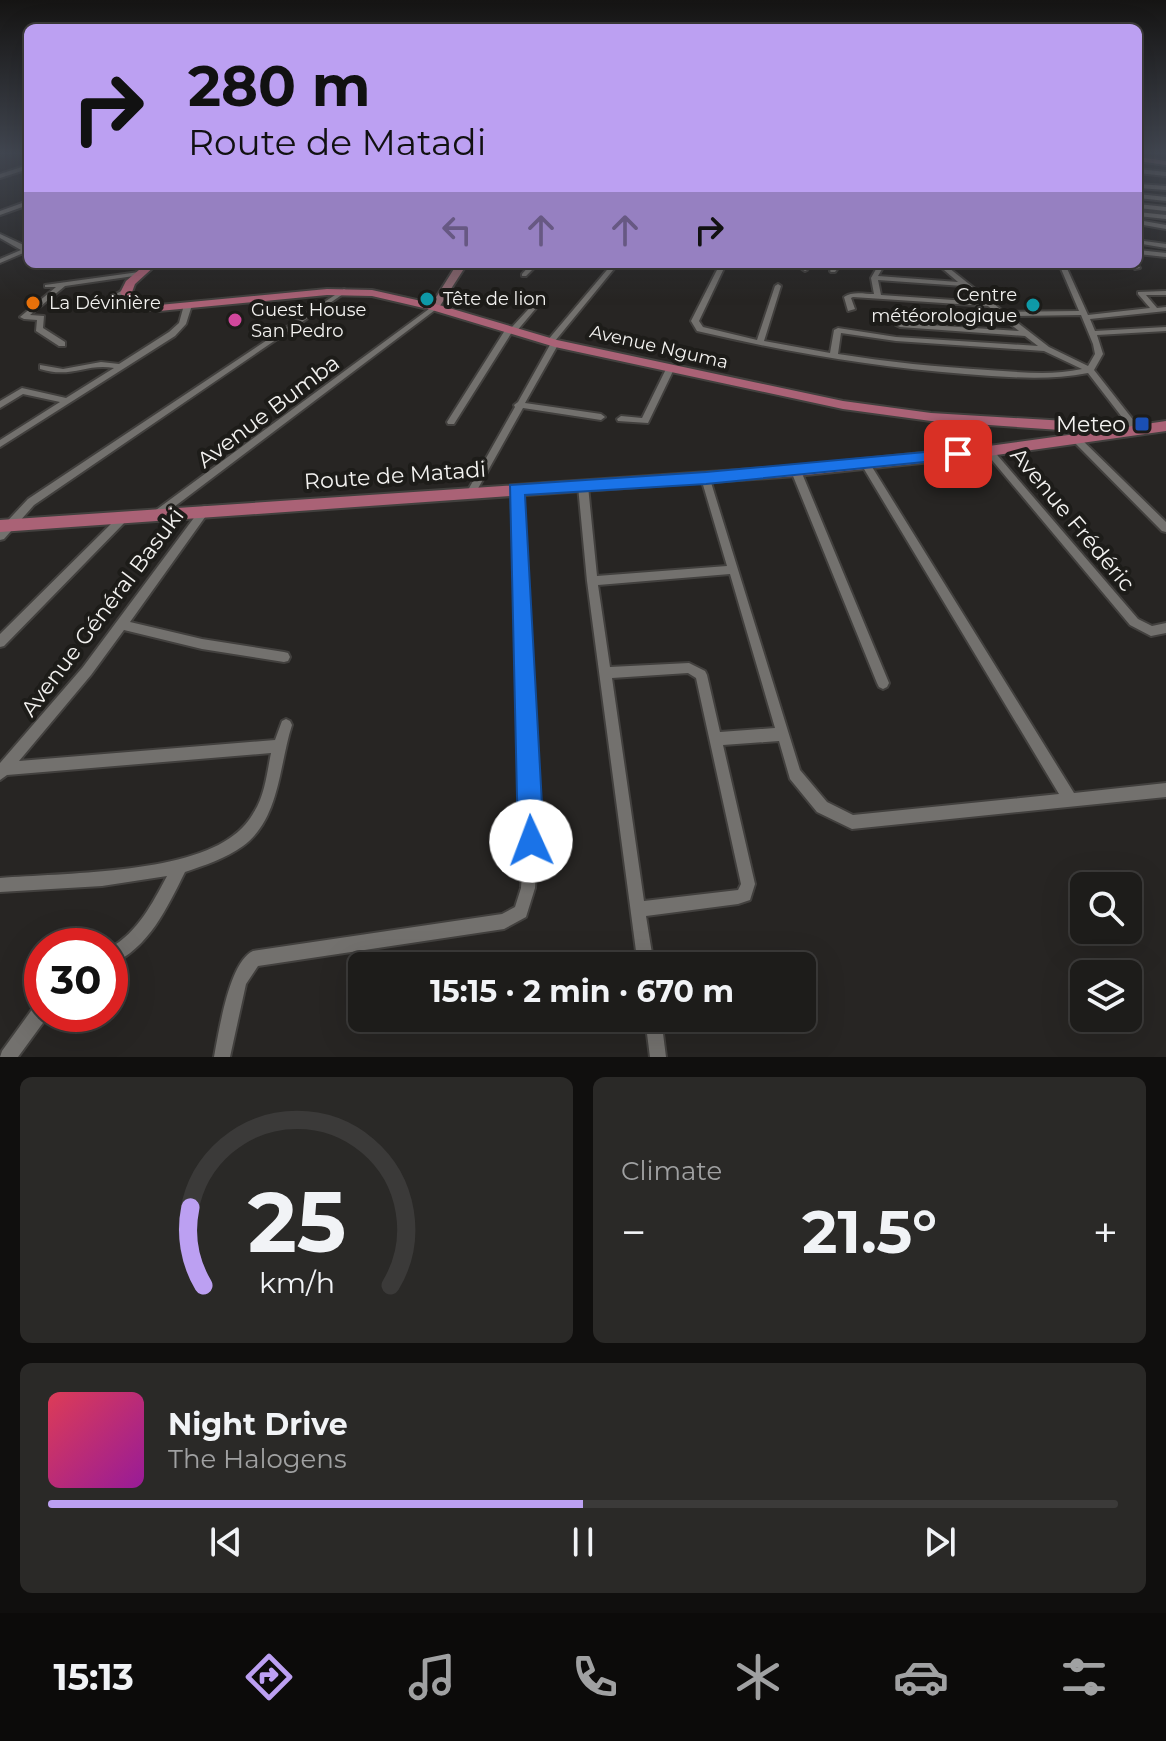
<!DOCTYPE html>
<html lang="en">
<head>
<meta charset="utf-8">
<style>
  body { margin:0; font-family:Montserrat,sans-serif; background:#2a2927; color:#f1f3f6; height:100vh; display:flex; flex-direction:column; font-size:30px; white-space:nowrap }
  * { box-sizing:border-box; margin:0 }
  p { font-size:26px; color:#a0a1a2 }
  .icon { flex:none; width:44px; height:44px; fill:none; stroke:currentColor; stroke-width:2; stroke-linecap:round; stroke-linejoin:round }
  .map { position:relative; height:1057px; overflow:hidden }
  .sheet { display:flex; flex-direction:column; gap:20px; padding:20px; background:#100f0e; flex:1 }
  .sheet>* { flex:none }
  .guide { position:absolute; left:24px; top:24px; width:1118px; height:244px; border-radius:12px; box-shadow:0 8px 32px #0002,0 0 0 2px #3b3a39; background:#bca0f2; color:#111; overflow:hidden }
  .tools { position:absolute; left:1070px; top:872px; display:grid; gap:16px }
  .tools a { display:grid; place-items:center; width:72px; height:72px; border-radius:12px; background:#1d1c1a; box-shadow:0 8px 32px #0002,0 0 0 2px #3b3a39; font-size:40px }
  .speed { position:absolute; left:24px; top:928px; display:flex; gap:16px; font-size:40px; font-weight:700; text-align:center }
  .speed>* { display:grid; place-content:center; width:104px; height:104px; border-radius:50%; background:#1d1c1a; box-shadow:0 8px 32px #0002,0 0 0 2px #3b3a39; line-height:1 }
  .speed .limit { border:12px solid #d22; background:#fff; color:#111 }
  .pin { position:absolute; display:grid; place-items:center; width:68px; height:68px; color:#fff; margin:-34px; border-radius:16px; box-shadow:0 4px 12px #0006 }
  .me { position:absolute; width:88px; margin:-44px; rotate:358deg; stroke-linejoin:round; filter:drop-shadow(0 0 6px #0008) }
  .turn { display:flex; align-items:center; gap:28px; height:168px; padding:0 32px; font-size:36px }
  .turn .icon { width:104px; height:104px; stroke-width:2.5 }
  .turn b { display:block; font-size:56px; line-height:68px }
  .lanes { display:flex; align-items:center; height:76px; padding:0 32px; background:#0003; justify-content:center; gap:40px; direction:ltr }
  .lanes .off { opacity:.35 }
  .big { font-size:60px; font-weight:700; line-height:1.1 }
  .sheet .card { flex:1; display:flex; flex-direction:column; justify-content:center; gap:12px; min-width:0; padding:0 28px; border-radius:12px; background:#2a2927 }
  .sheet .dial { align-items:center; gap:0 }
  .dial svg { height:208px; overflow:visible; fill:none; stroke:#3b3a39; stroke-width:7; stroke-linecap:round; text-anchor:middle }
  .dial text { fill:#f1f3f6; stroke:none }
  .song { display:flex; align-items:center; gap:24px }
  .cover { width:96px; height:96px; border-radius:12px; background:linear-gradient(135deg,hsl(350 70% 55%),hsl(300 70% 35%)) }
  .played { height:8px; border-radius:4px; background:linear-gradient(90deg,#bca0f2 50%,#3b3a39 50%) }
  .keys { display:flex; justify-content:space-around; direction:ltr }
  .heat { display:flex; justify-content:space-between; align-items:center; font-size:44px; direction:ltr }
  .sheet .tiles { flex:1; display:grid; gap:20px; grid-template-columns:1fr 1fr }
  .card:last-child { grid-column:span 2 }
  .trip { position:absolute; left:348px; top:952px; width:468px; height:80px; border-radius:12px; background:#1d1c1a; box-shadow:0 8px 32px #0002,0 0 0 2px #3b3a39; font-weight:700; line-height:80px; text-align:center }
  .tab-bar { display:flex; height:128px; justify-content:space-around; align-items:center; background:#0c0b0a; color:#a0a1a2 }
  .tab-bar .icon { width:56px; height:56px }
  .tab-bar .on { color:#bca0f2 }
  .tab-bar b { font-size:36px; color:#f1f3f6 }
  .map>svg:first-child { display:block }
  .lines { fill:none; stroke-linecap:round; stroke-linejoin:round }
  .street-casing { stroke:#42403e; stroke-width:4 }
  .secondary-casing { stroke:#42403e; stroke-width:4 }
  .primary-casing { stroke:#42403e; stroke-width:4 }
  .street { fill:#73716e; fill-rule:evenodd }
  .secondary { fill:#8f6a72; fill-rule:evenodd }
  .primary { fill:#aa6276; fill-rule:evenodd }
  .route { fill:#1a73e8; stroke:#114b97; stroke-width:2 }
  .culture-dot { fill:#0f9aa8; stroke:#1d1c19; stroke-width:3 }
  .food-dot { fill:#e8710a; stroke:#1d1c19; stroke-width:3 }
  .hotel-dot { fill:#d1479c; stroke:#1d1c19; stroke-width:3 }
  .transit-dot { fill:#1a4fb4; stroke:#1d1c19; stroke-width:3 }
  .labels { text-anchor:middle; stroke-width:8; stroke-linejoin:round; paint-order:stroke }
  .far-poi-label { font-size:18px; fill:#f3f2f0; stroke:#1d1c19; text-anchor:start }
  .far-street-label { font-size:18px; fill:#f3f2f0; stroke:#1d1c19 }
  .street-label { font-size:22px; fill:#f3f2f0; stroke:#1d1c19 }
  .poi-label { font-size:22px; fill:#f3f2f0; stroke:#1d1c19; text-anchor:end }
</style>
</head>
<body>
<div class="map">
<svg width="1166" height="1057" viewBox="0 0 1166 1057">
  <rect width="100%" height="100%" fill="#272523"/>
  <g class="lines">
    <defs>
      <path id="street" d="M28,165v4l-28,9v-4z
        M1138,169l28,3v4l-28,-3z
        M1138,184l28,2v4l-28,-2z
        M1138,194l28,3v4l-28,-3z
        M28,201v4l-28,10v-4z
        M1138,204l28,3v4l-28,-3z
        M1138,212l28,3v4l-28,-3z
        M1138,220l28,5v4l-28,-5z
        M0,234l28,13v4l-28,12v-4l21,-9 -21,-12z
        M1144,241l22,3v4l-24,-4v-2z
        M1138,250l28,3v4l-28,-3z
        M531,264h7l-12,12h-4v-2z
        M612,264h6l-63,77 4,2 -34,60 76,11 4,3 -4,3 -78,-12 -47,84h-6l-2,-2 47,-83 -1,-2 4,-3 33,-59 -4,-2z
        M720,264h6l-27,57 4,6 54,13 18,-54 3,-2 3,2 -17,55 66,12 4,-23 4,-2 58,9 142,9 -13,-10 -125,-9 -4,-2 4,-2 119,8 -31,-25 -135,-9 -2,1 4,11 -7,2 -4,-14c8,-6 20,-3 30,-3l-3,-16 8,-14h6l-7,12 80,6 -21,-18h7l60,48 75,-1 -20,-47h6l23,51 62,-7 -12,-14v-2l28,-1v4h-20l11,13 9,-1v4l-76,8 5,12 71,-4v4l-69,4 6,19 -9,16 44,56 1,2 -4,3 -3,-1 -44,-57c-41,8 -82,4 -123,1 -90,-7 -179,-22 -268,-43l-6,-10zM878,280l85,6 19,16 -101,-7zM1081,315l12,29 2,10 -7,12 -39,-19 -40,-31zM841,333l55,8 148,10 38,18c-31,7 -63,3 -94,1 -50,-3 -100,-8 -150,-16z
        M805,264h6l-4,6 -2,1 -3,-2z
        M835,264h6l-6,8h-4l-1,-1z
        M1080,264h27c-6,4 -21,4 -27,0z
        M1130,264h7l3,4 -5,1z
        M139,272l2,1v2l-76,11 -35,29 14,1 -1,12 22,14v4h-6l-23,-15 1,-11 -13,-1 -4,-2 36,-30h-11v-2z
        M125,289l5,1 -23,13 -6,-1z
        M344,289l3,2 -1,1 -312,213 -30,34 -4,1v-11l28,-30z
        M537,300l5,1 -26,31h-4l-58,92h-6l-1,-2 60,-95h5z
        M188,303l4,2 -6,19 -11,12 -175,111v-7l60,-38 -37,-8 -23,14v-7l22,-13 44,10 48,-30c-28,-5 -43,11 -74,1v-4l23,4 38,-7 18,2 50,-32 10,-9 5,-18z
        M433,306l6,1 -277,209h-6l-2,-3 2,-3z
        M667,367h3l4,2 -26,54 -30,-2 -1,-2 4,-3 21,2z
        M1076,436l3,1 87,85v10l-4,-1 -89,-90 -1,-2z
        M989,448l3,1 146,170 14,7 14,-3v10l-15,3 -21,-11 -144,-172 -1,-2z
        M866,461l3,1 205,331 92,-10v14l-314,32 -35,-17 -27,-33 -11,-38 -56,4 32,139 -5,16 -12,4 -92,12 8,50h-16l-51,-385 -9,-95 2,-2 3,-1 5,3 9,90 130,-10 -26,-88 2,-2h6l91,294 27,32 26,13 206,-21 -198,-330zM730,574l45,154 -55,4 -13,-57 -2,-4 -16,-8 -79,4 -12,-82zM688,673l8,5 45,206 -3,6 -94,11 -32,-223z
        M796,468l5,3 88,212 -2,4 -4,2 -4,-2 -2,-4 -86,-212z
        M516,486l5,3 17,352 -3,47 -9,29 -22,12 -246,37 -12,18 -16,73h-16c5,-26 15,-95 39,-106l249,-37 13,-7 6,-19 3,-47 -13,-352z
        M205,506l3,1 2,3 -2,3 -78,109 72,17 82,13 4,1 2,4 -2,4 -4,1 -82,-13 -78,-19 -33,45 -72,86 256,-21 7,-19 4,-2 4,2 2,4c-13,40 -12,94 -49,121 -18,13 -38,19 -58,26 -18,36 -36,76 -75,93v-17c28,-16 42,-44 57,-72l-65,10 -102,6v-14c62,-5 185,-4 234,-43 7,-5 16,-15 20,-23 11,-17 13,-40 17,-59l-264,22 -7,5v-17l83,-96 119,-160z
        M125,512l3,1 2,3 -2,3 -124,127 -4,1v-13l122,-121z
        M42,1002v12h7l-1,2 -30,41h-18l2,-6 34,-47z
        M645,1018h16l5,39h-16z"/>
      <path id="secondary" d="M1138,157l28,4v4l-28,-4z
        M457,264h10l-29,45h-6l-2,-2z"/>
      <path id="primary" d="M146,264h11l-22,20 -3,8 10,11 17,2 168,-16 45,1 67,15 118,35 286,61 88,12 169,10 5,2 1,5 60,-9v10l-177,25 -193,20 -796,56v-12l796,-54 193,-20 101,-14 -159,-11 -88,-12 -288,-62 -123,-37 -60,-14 -45,-1 -168,16 -24,-3 -15,-15 6,-12z"/>
    </defs>
    <!-- street casing -->
    <use href="#street" class="street-casing"/>
    <!-- secondary casing -->
    <use href="#secondary" class="secondary-casing"/>
    <!-- primary casing -->
    <use href="#primary" class="primary-casing"/>
    <!-- street -->
    <use href="#street" class="street"/>
    <!-- secondary -->
    <use href="#secondary" class="secondary"/>
    <!-- primary -->
    <use href="#primary" class="primary"/>
  </g>
  <!-- sky -->
  <linearGradient id="sky" x2="0" y2="1"><stop stop-color="#151413"/><stop offset="0.51" stop-color="#414650"/><stop offset="1" stop-color="#414650" stop-opacity="0"/></linearGradient>
  <rect width="1166" height="300" fill="url(#sky)"/>
  <!-- route -->
  <path class="route" d="M958,449l6,1v8l-258,26 -181,11 19,346 -4,9 -9,4 -9,-4 -4,-9 -8,-356 196,-13z"/>
  <!-- markers -->
  <g class="culture-dot">
    <circle cx="427" cy="299" r="8"/>
    <circle cx="1033" cy="305" r="8"/>
  </g>
  <circle class="food-dot" cx="33" cy="303" r="8"/>
  <circle class="hotel-dot" cx="235" cy="320" r="8"/>
  <rect class="transit-dot" x="1134" y="416" width="16" height="16" rx="4"/>
  <g class="labels">
    <!-- far-poi labels -->
    <g class="far-poi-label">
      <text x="1017" y="301" text-anchor="end">Centre<tspan x="1017" dy="21">météorologique</tspan></text>
      <text x="443" y="305">Tête de lion</text>
      <text x="49" y="309">La Dévinière</text>
      <text x="251" y="316">Guest House<tspan x="251" dy="21">San Pedro</tspan></text>
    </g>
    <!-- far-street labels -->
    <g class="far-street-label">
      <text transform="translate(659 347) rotate(13)" y="6">Avenue Nguma</text>
    </g>
    <!-- street labels -->
    <g class="street-label">
      <text transform="translate(268 411) rotate(-37)" y="8">Avenue Bumba</text>
      <text transform="translate(395 475) rotate(-4)" y="8">Route de Matadi</text>
      <text transform="translate(1073 519) rotate(50)" y="8">Avenue Frédéric</text>
      <text transform="translate(102 612) rotate(-53)" y="8">Avenue Général Basuki</text>
    </g>
    <!-- poi labels -->
    <g class="poi-label">
      <text x="1126" y="432">Meteo</text>
    </g>
  </g>
</svg>
<div class="tools">
<a><svg class="icon" aria-label="search" viewBox="0 0 24 24"><circle cx="10" cy="10" r="6"/><path d="M15 15l6 6"/></svg></a>
<a><svg class="icon" aria-label="layers" viewBox="0 0 24 24"><path d="M12 4l9 5-9 5-9-5zM3 14l9 5 9-5"/></svg></a>
</div>
<div class="speed"><div class="limit">30</div></div>
<div class="pin" style="left:958px;top:454px;background:#d93025"><svg class="icon" aria-label="arrive" viewBox="0 0 24 24"><path d="M6 21V4h12l-3 4 3 4H6"/></svg></div>
<svg class="me" style="left:531px;top:841px" viewBox="-20 -20 40 40"><circle r="19" fill="#fff"/><path d="M0-13L10 11 0 6-10 11z" fill="#1a73e8"/></svg>
<div class="trip">15:15 · 2 min · 670 m</div>
<div class="guide">
<div class="turn"><svg class="icon" aria-label="right" viewBox="0 0 24 24"><path d="M7 20v-9h11M14 6l5 5-5 5"/></svg><div><b>280 m</b>Route de Matadi</div></div>
<div class="lanes"><svg class="icon off" aria-label="left" viewBox="0 0 24 24"><path d="M17 20v-9H6M10 6l-5 5 5 5"/></svg><svg class="icon off" aria-label="ahead" viewBox="0 0 24 24"><path d="M12 20V5M6 11l6-6 6 6"/></svg><svg class="icon off" aria-label="ahead" viewBox="0 0 24 24"><path d="M12 20V5M6 11l6-6 6 6"/></svg><svg class="icon" aria-label="right" viewBox="0 0 24 24"><path d="M7 20v-9h11M14 6l5 5-5 5"/></svg></div>
</div>
</div>
<section class="sheet">
<div class="tiles">
<div class="card dial"><svg viewBox="0 0 100 80">
<path d="M14 69A42 42 0 1 1 86 69"/>
<path d="M14 69A42 42 0 0 1 9 39" stroke="#bca0f2"/>
<text x="50" y="56" font-size="32" font-weight="700">25</text>
<text x="50" y="72" font-size="11">km/h</text>
</svg></div>
<div class="card"><p>Climate</p>
<div class="heat"><a>−</a><b class="big">21.5°</b><a>+</a></div>
</div>
<div class="card">
<div class="song"><i class="cover"></i><div><b>Night Drive</b><p>The Halogens</p></div></div>
<div class="played"></div>
<div class="keys"><svg class="icon" aria-label="previous" viewBox="0 0 24 24"><path d="M18 5L8 12l10 7zM5 5v14"/></svg><svg class="icon" aria-label="pause" viewBox="0 0 24 24"><path d="M8 5v14M16 5v14"/></svg><svg class="icon" aria-label="next" viewBox="0 0 24 24"><path d="M6 5l10 7-10 7zM19 5v14"/></svg></div>
</div>
</div>
</section>
<nav class="tab-bar">
<b>15:13</b>
<svg class="icon on" aria-label="directions" viewBox="0 0 24 24"><path d="M12 3l9 9-9 9-9-9zM9 14v-3h6M13 9l2 2-2 2"/></svg>
<svg class="icon" aria-label="music" viewBox="0 0 24 24"><path d="M9 18V5l10-2v13"/><circle cx="6" cy="18" r="3"/><circle cx="16" cy="16" r="3"/></svg>
<svg class="icon" aria-label="phone" viewBox="0 0 24 24"><path d="M5 4h4l2 5-3 2q2 4 5 5l2-3 5 2v4C11 20 4 13 5 4z"/></svg>
<svg class="icon" aria-label="climate" viewBox="0 0 24 24"><path d="M12 3v18M4 7l16 10M4 17L20 7"/></svg>
<svg class="icon" aria-label="car" viewBox="0 0 24 24"><path d="M5 17H2v-5l4-1 3-4h7l3 4 3 1v5h-3M9 17h6M6 11h13"/><circle cx="7" cy="17" r="2"/><circle cx="17" cy="17" r="2"/></svg>
<svg class="icon" aria-label="filters" viewBox="0 0 24 24"><path d="M4 7h16M4 17h16"/><circle cx="9" cy="7" r="2"/><circle cx="15" cy="17" r="2"/></svg>
</nav>
</body>
</html>
